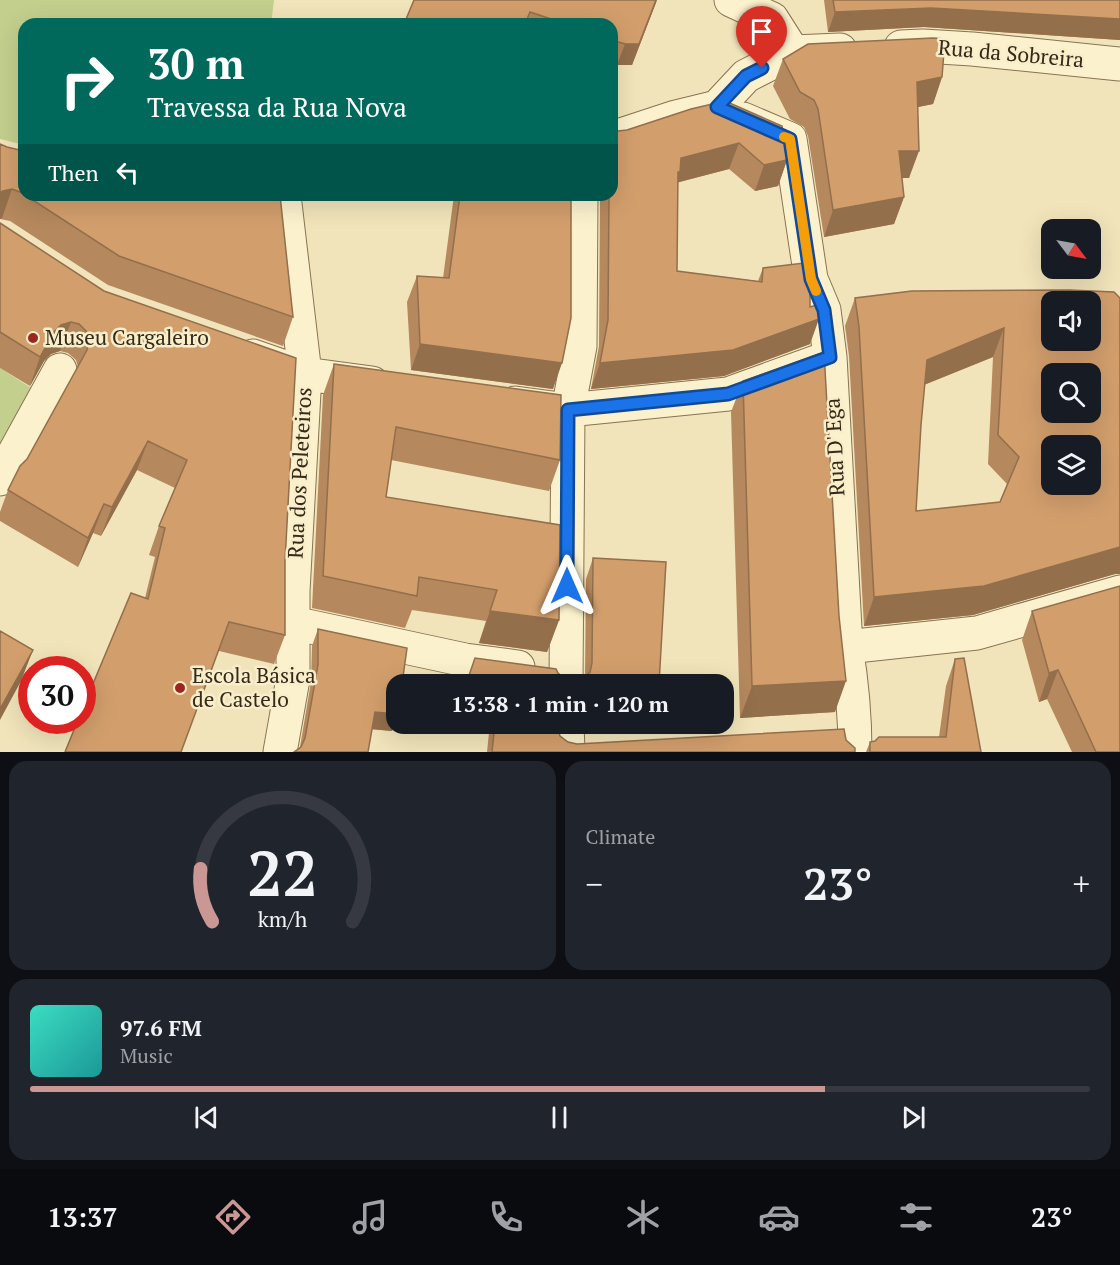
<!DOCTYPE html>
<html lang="en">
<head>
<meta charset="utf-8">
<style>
  body { margin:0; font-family:"PT Serif",serif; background:#20242c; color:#f1f3f6; height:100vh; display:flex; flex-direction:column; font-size:22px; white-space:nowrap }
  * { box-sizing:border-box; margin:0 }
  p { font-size:20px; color:#9ea1a6 }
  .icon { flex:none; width:33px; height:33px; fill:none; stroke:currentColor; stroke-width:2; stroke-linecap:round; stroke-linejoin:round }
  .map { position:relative; height:752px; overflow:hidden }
  .sheet { display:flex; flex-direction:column; gap:9px; padding:9px; background:#0d0f14; flex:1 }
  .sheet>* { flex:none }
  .hud { position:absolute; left:18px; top:18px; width:600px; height:183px; border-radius:18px; box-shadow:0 6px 24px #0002; background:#00695c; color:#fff; overflow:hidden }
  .needle { width:39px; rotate:122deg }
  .buttons { position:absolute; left:1041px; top:219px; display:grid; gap:12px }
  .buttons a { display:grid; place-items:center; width:60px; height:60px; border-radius:12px; background:#171b24; box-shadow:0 6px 24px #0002; font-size:30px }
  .speed { position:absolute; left:18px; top:656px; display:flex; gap:12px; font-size:30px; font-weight:700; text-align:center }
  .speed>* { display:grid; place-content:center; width:78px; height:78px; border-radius:50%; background:#171b24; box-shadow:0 6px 24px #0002; line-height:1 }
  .speed .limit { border:9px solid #d22; background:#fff; color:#111 }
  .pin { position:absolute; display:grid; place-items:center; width:51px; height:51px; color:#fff; margin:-62px -26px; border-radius:50% 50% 50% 0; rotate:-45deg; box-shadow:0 0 6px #0007 }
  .pin .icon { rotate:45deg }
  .me { position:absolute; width:66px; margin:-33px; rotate:0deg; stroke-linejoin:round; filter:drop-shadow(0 0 4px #0008) }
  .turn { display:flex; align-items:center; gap:21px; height:126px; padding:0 30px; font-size:27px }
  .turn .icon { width:78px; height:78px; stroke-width:2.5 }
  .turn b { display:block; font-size:42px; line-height:51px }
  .then { display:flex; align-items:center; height:57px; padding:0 30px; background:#0003; gap:12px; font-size:22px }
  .big { font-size:45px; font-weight:700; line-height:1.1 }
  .sheet .card { flex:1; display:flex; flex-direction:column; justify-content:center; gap:9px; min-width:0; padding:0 21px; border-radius:18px; background:#20242c }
  .sheet .dial { align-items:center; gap:0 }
  .dial svg { height:156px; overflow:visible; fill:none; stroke:#363941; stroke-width:7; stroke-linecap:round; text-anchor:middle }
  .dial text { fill:#f1f3f6; stroke:none }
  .song { display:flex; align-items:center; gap:18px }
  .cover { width:72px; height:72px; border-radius:9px; background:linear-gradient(135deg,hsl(170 70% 55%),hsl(180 70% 35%)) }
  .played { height:6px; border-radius:3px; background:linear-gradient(90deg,#cb9795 75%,#363941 75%) }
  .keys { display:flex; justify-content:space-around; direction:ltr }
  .heat { display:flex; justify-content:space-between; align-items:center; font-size:33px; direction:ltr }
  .sheet .tiles { flex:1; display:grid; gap:9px; grid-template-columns:1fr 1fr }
  .card:last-child { grid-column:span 2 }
  .trip { position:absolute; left:386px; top:674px; width:348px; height:60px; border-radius:18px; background:#171b24; box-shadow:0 6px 24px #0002; font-weight:700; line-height:60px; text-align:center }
  .menu { display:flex; height:96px; justify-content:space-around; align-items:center; background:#090b0e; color:#9ea1a6 }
  .menu .icon { width:42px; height:42px }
  .menu .current { color:#cb9795 }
  .menu b { font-size:27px; color:#f1f3f6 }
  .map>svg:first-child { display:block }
  .green { fill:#c3cf8d }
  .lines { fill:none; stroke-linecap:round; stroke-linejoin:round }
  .street-casing { stroke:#887353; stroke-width:35 }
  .street { stroke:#fbf1cd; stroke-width:33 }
  .wall { fill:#b5885d; fill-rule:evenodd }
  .shaded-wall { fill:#936f4c }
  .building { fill:#d29e6c; stroke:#936f4c; stroke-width:1.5; fill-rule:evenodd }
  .route-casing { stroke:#114b97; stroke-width:15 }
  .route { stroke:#1a73e8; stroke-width:10 }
  .slow { stroke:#f59e0b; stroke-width:10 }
  .poi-dot { fill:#9c261f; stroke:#f8eeca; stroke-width:2 }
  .labels { text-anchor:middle; stroke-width:5; stroke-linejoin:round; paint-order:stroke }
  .street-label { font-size:21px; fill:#362919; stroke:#f8eeca }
  .poi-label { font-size:21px; fill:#362919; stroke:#f8eeca; text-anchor:start }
</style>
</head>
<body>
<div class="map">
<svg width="1120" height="752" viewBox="0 0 1120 752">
  <rect width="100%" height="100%" fill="#f1e4ba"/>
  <!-- green -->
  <path class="green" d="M0,0h274l-3,24h-247v121l-24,-6z
    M0,368l36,23 -36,62z"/>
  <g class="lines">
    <defs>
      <path id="street" d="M731,0l41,19 21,33
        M901,47l22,-1 49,3 148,15
        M743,119l47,20 21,140 13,31 6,47 16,290c6,35 9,70 9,105
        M612,138l64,-21 41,-10 29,-31 47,-24 47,-2
        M253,356l52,18 67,9
        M515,403l53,7 160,-16 102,-37
        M0,479l60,-109
        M293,623l172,37 53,7
        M846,647l131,-14 143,-41
        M566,684l2,-274 12,-64 1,-151
        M567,723l1,29
        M280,752l13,-73v-88l12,-217 -21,-179"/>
    </defs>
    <!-- street casing -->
    <use href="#street" class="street-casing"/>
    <!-- street -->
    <use href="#street" class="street"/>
  </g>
  <!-- wall -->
  <path class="wall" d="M657,0l-25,65h-15l-5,-1v-40h-208z
    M824,0h296v40l-196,-13 -96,5z
    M783,59l159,18 -9,27 -15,3 -9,71h-7l2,19 -10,27 -70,13 -16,-101 -4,-9 -14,-8 -17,-33z
    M691,109l96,51 -9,26 -23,5 -26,-22 -51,13 -1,89 81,10 5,-13 47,76 -86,32 -133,13 8,-43 1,-151h12l6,-64 9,-1z
    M0,144l293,173 -10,29 -175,-61 -98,-64 -10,-2z
    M454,195h117l-18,194 -142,-19 -4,-68 10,-26 26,2z
    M0,223l285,338v74l-11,29 -55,-13 -74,-53 10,-41 -6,-2 10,-29 16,-38 -38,-18 -36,66 -8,-3 -15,34 -78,-46v-9l8,-22 19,-31 51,-92 -2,-7 -8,-7 -8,-2 -9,3 -7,7 -14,25 -30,-18z
    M855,298h265v276h-5l-142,41 -109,11 -15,-270 -4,-30zM993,357l-5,107 19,20 -7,18 -84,9 5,-86 3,-40z
    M334,364l226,96 -11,31 -158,-31 -5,37 173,123 -12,32 -68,-9 7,-22 -74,-11 -7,18 -93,-20 11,-213z
    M743,381l92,331 -95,6 -9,-306z
    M593,558l66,126h-193l9,-26 83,15 7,6 9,3 9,-3 2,-2 1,-98z
    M1032,611l88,141h-48l-25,-53 -8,3 -17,-62z
    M318,629l78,55v36l-4,11 -20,-2 -72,18 11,-65 1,-36z
    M955,659l26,93h-115l4,-10 69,-5 7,-51z
    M490,723h154l-77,4 -9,3 2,6 8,6 9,2 269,-4 9,12h-368z"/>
  <!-- shaded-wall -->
  <path class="shaded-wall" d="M657,0l-25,65h-15l8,-21z
    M931,8l189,11v21l-196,-13 -96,5 7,-20z
    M942,77l-9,27 -25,5 9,-27z
    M739,143l-10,26 -53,14 5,-25z
    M899,151h20l-10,27h-19z
    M787,160l-9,26 -23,5 9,-26z
    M12,189l-10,29 -2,1v-26l3,-2z
    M904,197l-10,27 -70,13 9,-27z
    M819,319l-9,25 -86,32 -133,13 9,-26z
    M71,322l-11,29 -9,3 -7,7 -14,25 10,-29 14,-25 7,-7z
    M1004,328l-11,29 -77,31 11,-28z
    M420,344l142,19 -9,26 -142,-19z
    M148,441l-11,29 -36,66 11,-29z
    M104,504l-11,29 -15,34 10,-29z
    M1120,547v27h-5l-142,41 -109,11 10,-29z
    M490,611l69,9 -12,32 -68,-9z
    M33,650l-12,31 -21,39v-11z
    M1058,670l-11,29 -8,3 10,-29z
    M846,681l-11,31 -95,6 12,-32z
    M375,712l21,2v6l-4,11 -23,-2z
    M557,723h87l-77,4 -9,3z"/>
  <!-- building -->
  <path class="building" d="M414,0h242l-17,44h-14l-13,-4v-16h-46l-36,-12 -5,12h-121z
    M833,0h287v19l-189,-11 -96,4z
    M933,38l12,1 -3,38 -25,5 2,69h-20l5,46 -71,13 -15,-101 -4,-9 -14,-8 -17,-33 25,-15z
    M725,101l57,25 5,34 -23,5 -25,-22 -58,15 -1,14h-2l-1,99 85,11 1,-14 41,-5 6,14v30l7,-2 2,14 -86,31 -133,13 8,-43 1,-125h3v-67l6,3 9,-1 64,-21z
    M0,144l7,3 17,4v43l-4,-2 -8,-3 -9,2 -3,2z
    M25,195h255l13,122 -174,-61z
    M460,195h111v123l-9,45 -142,-19 -3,-68 32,2z
    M0,223l104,68 192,67 -11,203v74l-56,-13 -48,130h-116l13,-32h4v-10l49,-117 17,6 17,-71 -6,-2 28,-66 -39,-19 -36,66 -8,-3 -16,34 -80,-48 12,-24 7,-7 60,-109 2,-10 -3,-9 -7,-7 -8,-2 -10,3 -7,7 -14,25 -40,-25z
    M1069,290l45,2 6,6v249l-136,39 -110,11 -15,-270 -4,-29 57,-7zM1052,302h38v38h-38zM1004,328l-6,107 21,22 -19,45 -84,9 5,-86 6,-65zM1052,374h38v38h-38zM1052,446h38v38h-38z
    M824,352l15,264 7,65 -94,5 -9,-305z
    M334,364l227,31 -1,65 -164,-33 -10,70 174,28 -1,95 -69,-9 7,-21 -78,-13 -2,19 -94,-20z
    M593,558l73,4 -7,122h-193l9,-26 81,11 2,4 7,6 9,3 9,-3 7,-7 2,-9z
    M1120,586v166h-24l-38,-82 -9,3 -17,-62z
    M318,629l89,19 -5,36h-6v30l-21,-2 -7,40h-74l7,-5 4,-9 13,-73z
    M0,631l33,19 -33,59z
    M964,658l17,94h-111v-10l5,-1 4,-4h67l9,-78z
    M495,723h63l-1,4 3,9 8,6 9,2 267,-15 2,11 9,8v4h-363z"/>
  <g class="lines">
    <defs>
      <path id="route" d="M567,586l1,-176 160,-16 102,-37 -6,-47 -13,-31 -21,-140 -73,-32 29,-31 16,-8"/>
    </defs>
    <!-- route casing -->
    <use href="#route" class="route-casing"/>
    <!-- route -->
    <use href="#route" class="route"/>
    <!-- slow -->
    <path class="slow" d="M784,137l6,2 21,140 5,12"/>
  </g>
  <!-- markers -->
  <g class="poi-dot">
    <circle cx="33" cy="338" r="6"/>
    <circle cx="180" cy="688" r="6"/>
  </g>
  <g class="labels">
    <!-- street labels -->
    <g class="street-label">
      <text transform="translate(1011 54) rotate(5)" y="7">Rua da Sobreira</text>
      <text transform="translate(835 447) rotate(-93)" y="7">Rua D' Ega</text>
      <text transform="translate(300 473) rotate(-87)" y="7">Rua dos Peleteiros</text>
    </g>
    <!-- poi labels -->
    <g class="poi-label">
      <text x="45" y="345">Museu Cargaleiro</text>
      <text x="192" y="683">Escola Básica<tspan x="192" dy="24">de Castelo</tspan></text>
    </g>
  </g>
</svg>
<div class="buttons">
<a><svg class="needle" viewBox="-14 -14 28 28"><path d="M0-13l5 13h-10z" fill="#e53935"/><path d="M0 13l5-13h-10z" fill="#9ea1a6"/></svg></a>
<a><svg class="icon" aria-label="sound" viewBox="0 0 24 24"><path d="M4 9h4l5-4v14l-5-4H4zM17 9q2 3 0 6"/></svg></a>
<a><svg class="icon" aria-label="search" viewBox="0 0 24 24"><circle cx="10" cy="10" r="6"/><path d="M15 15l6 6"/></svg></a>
<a><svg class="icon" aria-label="layers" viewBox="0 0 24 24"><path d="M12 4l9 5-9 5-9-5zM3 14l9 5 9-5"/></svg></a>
</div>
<div class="speed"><div class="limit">30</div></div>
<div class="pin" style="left:762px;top:68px;background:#d93025"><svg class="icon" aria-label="arrive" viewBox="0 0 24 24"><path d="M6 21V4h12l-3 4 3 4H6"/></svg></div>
<svg class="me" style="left:567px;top:586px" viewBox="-20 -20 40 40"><path d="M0-17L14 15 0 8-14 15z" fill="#1a73e8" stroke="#fff" stroke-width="4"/></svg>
<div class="trip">13:38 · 1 min · 120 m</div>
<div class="hud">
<div class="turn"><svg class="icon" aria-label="right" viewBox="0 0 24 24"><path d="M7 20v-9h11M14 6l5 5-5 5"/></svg><div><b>30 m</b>Travessa da Rua Nova</div></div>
<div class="then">Then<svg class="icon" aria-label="left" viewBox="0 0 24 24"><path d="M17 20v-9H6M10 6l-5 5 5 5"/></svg></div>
</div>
</div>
<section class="sheet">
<div class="tiles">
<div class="card dial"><svg viewBox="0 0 100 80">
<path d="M14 69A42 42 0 1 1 86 69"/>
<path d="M14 69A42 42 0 0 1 8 42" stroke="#cb9795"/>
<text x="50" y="56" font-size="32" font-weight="700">22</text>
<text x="50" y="72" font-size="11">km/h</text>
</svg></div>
<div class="card"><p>Climate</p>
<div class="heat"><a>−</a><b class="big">23°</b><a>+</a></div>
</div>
<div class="card">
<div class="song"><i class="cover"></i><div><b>97.6 FM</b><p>Music</p></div></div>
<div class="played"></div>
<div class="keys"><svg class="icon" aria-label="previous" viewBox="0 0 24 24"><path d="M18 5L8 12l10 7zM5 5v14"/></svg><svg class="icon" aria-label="pause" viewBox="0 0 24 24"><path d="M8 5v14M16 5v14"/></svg><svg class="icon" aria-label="next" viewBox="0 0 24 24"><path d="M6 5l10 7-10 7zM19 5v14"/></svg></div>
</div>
</div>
</section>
<nav class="menu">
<b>13:37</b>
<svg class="icon current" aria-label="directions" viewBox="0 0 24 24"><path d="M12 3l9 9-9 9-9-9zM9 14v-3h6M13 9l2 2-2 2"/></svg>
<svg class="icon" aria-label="music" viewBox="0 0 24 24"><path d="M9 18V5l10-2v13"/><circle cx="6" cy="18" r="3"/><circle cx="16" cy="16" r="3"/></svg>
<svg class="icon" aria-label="phone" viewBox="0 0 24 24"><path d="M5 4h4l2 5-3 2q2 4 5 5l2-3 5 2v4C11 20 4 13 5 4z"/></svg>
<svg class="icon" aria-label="climate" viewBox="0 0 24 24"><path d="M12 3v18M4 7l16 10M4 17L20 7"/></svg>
<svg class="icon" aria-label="car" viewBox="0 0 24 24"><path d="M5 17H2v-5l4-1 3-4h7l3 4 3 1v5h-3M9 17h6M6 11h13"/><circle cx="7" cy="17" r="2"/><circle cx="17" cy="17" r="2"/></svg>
<svg class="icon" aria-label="filters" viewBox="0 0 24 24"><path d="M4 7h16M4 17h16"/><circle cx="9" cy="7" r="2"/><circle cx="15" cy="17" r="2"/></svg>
<b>23°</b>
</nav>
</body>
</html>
